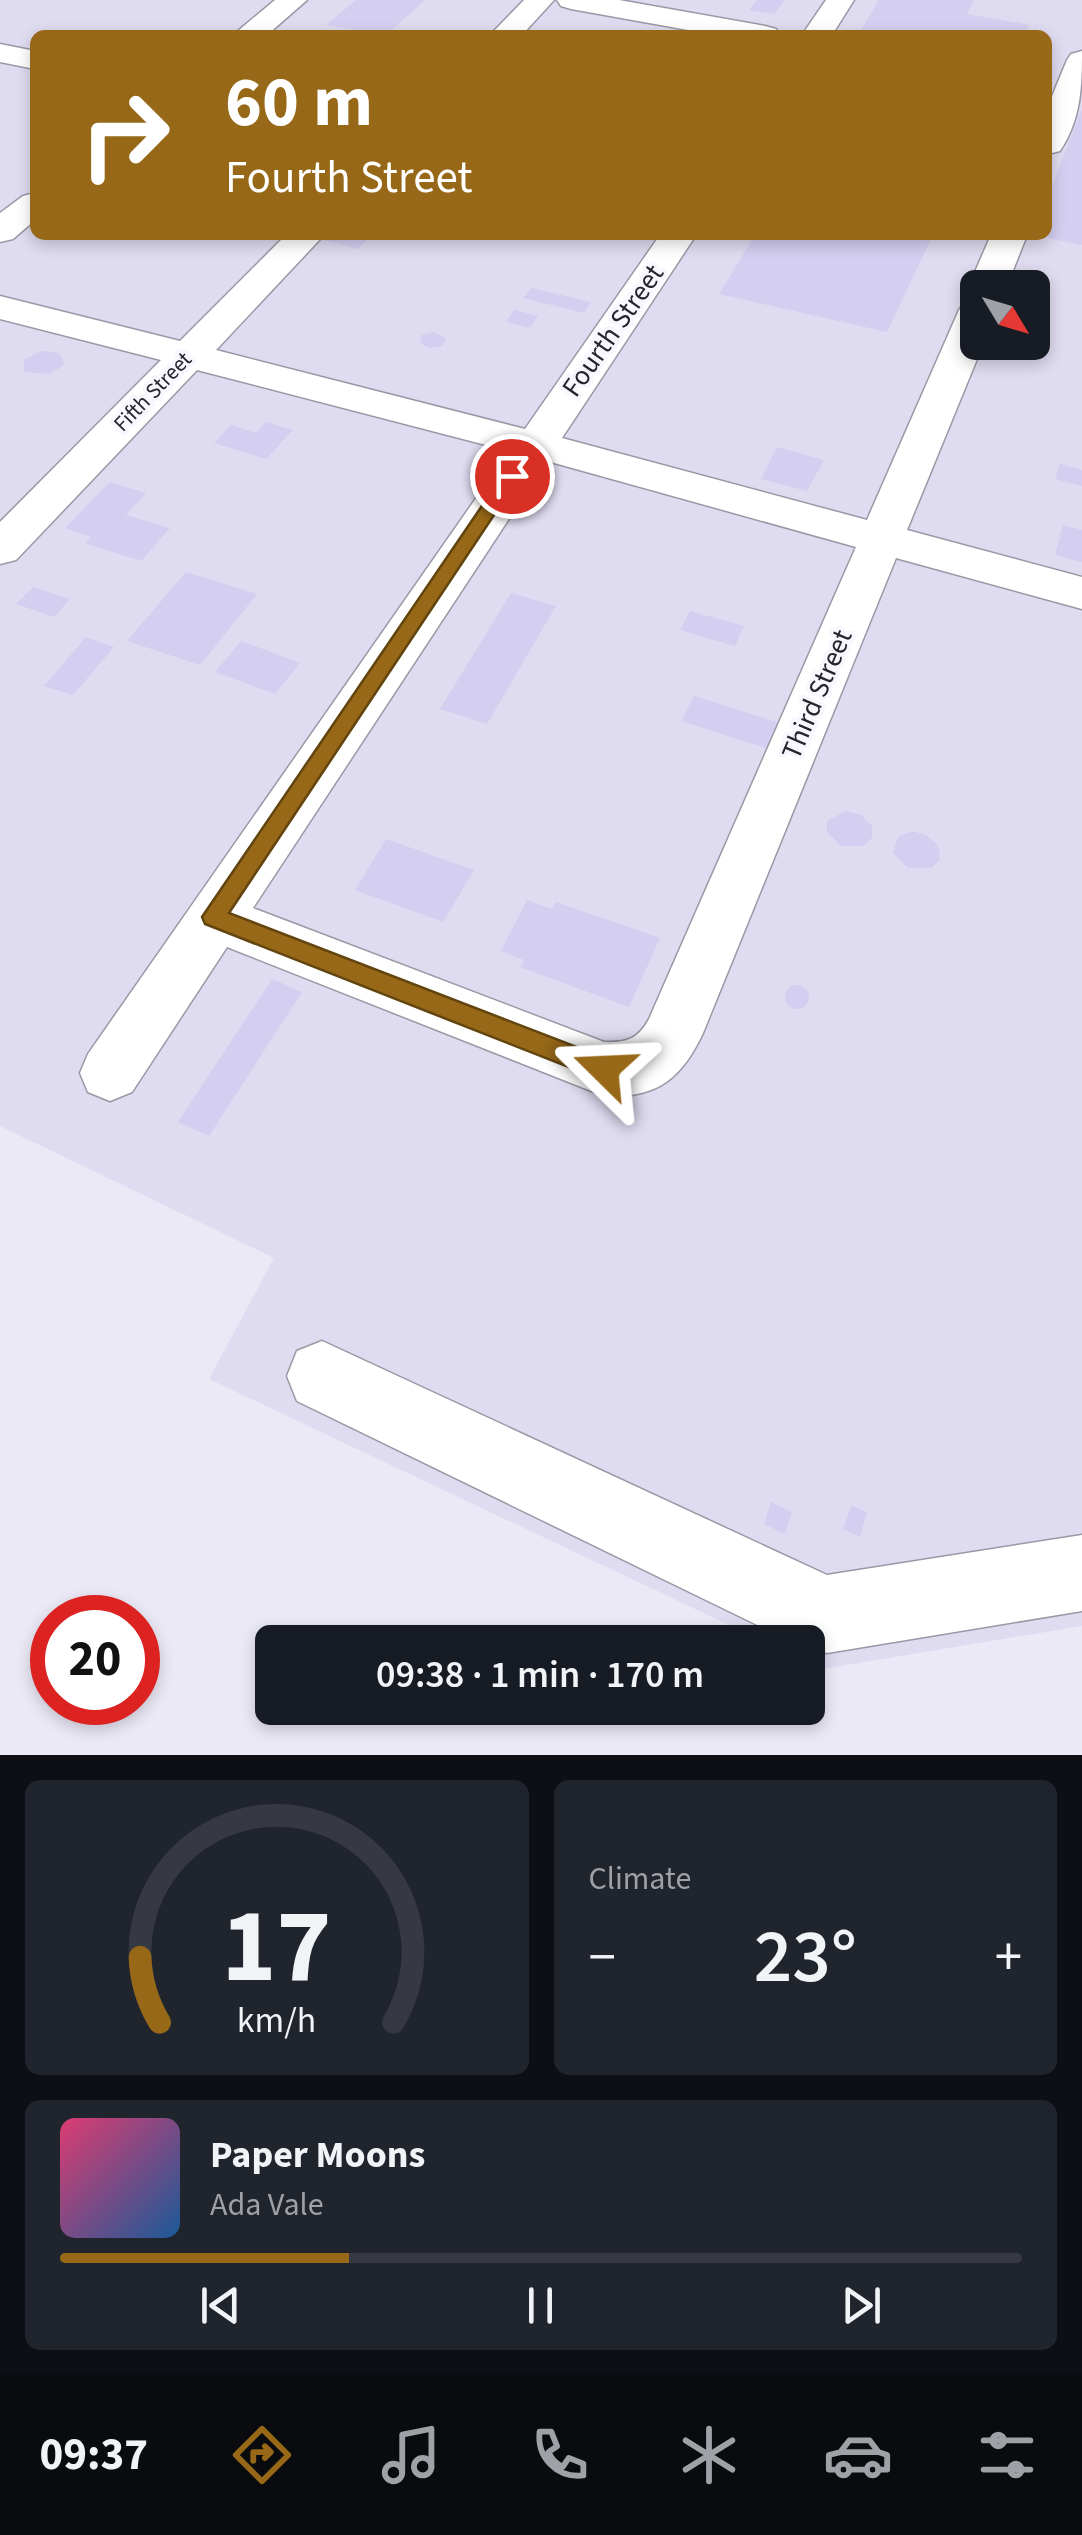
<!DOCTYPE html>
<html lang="en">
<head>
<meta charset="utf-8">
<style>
  body { margin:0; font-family:"Source Sans 3",sans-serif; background:#20242c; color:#f1f3f6; height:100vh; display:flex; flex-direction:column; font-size:38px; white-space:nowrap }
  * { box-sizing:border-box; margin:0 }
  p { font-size:32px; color:#9ea1a6 }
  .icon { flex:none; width:55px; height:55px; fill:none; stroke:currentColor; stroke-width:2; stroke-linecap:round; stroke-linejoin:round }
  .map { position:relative; height:1755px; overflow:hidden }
  .sheet { display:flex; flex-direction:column; gap:25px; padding:25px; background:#0d0f14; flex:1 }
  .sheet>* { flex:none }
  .guide { position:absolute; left:30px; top:30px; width:1022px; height:210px; border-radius:15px; box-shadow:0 5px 15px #0003; background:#966817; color:#fff; overflow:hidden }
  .needle { width:65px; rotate:128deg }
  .buttons { position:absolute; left:960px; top:270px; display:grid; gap:20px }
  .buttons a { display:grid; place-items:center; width:90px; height:90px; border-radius:15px; background:#171b24; box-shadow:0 5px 15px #0003; font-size:50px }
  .speed { position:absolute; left:30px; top:1595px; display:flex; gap:20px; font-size:50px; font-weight:700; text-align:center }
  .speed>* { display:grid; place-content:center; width:130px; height:130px; border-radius:50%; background:#171b24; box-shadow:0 5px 15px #0003; line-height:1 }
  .speed .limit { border:15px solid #d22; background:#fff; color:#111 }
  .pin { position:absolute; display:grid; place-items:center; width:85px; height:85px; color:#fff; margin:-42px; border:5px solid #fff; border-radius:50%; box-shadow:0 2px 10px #0007 }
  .me { position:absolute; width:110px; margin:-55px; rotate:291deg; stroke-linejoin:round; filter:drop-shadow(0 0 8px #0008) }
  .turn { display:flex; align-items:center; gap:35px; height:210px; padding:0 30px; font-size:45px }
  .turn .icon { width:130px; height:130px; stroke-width:2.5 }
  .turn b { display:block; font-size:70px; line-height:85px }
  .big { font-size:75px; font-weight:600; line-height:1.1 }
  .sheet .widget { flex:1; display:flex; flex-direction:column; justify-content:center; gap:15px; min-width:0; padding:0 35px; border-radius:15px; background:#20242c }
  .sheet .dial { align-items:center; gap:0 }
  .dial svg { height:260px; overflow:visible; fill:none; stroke:#363941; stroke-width:7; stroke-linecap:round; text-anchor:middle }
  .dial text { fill:#f1f3f6; stroke:none }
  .song { display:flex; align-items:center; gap:30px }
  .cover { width:120px; height:120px; border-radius:15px; background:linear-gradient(135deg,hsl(340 70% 55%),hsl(210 70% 35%)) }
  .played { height:10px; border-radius:5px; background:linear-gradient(90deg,#966817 30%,#363941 30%) }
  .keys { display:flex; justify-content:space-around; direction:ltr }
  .heat { display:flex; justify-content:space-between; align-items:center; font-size:55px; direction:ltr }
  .sheet .tiles { flex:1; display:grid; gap:25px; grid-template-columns:1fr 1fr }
  .widget:last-child { grid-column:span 2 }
  .trip { position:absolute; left:255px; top:1625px; width:570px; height:100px; border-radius:15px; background:#171b24; box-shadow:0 5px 15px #0003; font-weight:600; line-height:100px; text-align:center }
  .tab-bar { display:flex; height:160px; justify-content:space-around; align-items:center; background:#090b0e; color:#9ea1a6 }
  .tab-bar .icon { width:70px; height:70px }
  .tab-bar .selected { color:#966817 }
  .tab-bar b { font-size:45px; color:#f1f3f6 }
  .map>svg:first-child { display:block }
  .built { fill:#dfdbf0; fill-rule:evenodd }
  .building { fill:#d4cef0 }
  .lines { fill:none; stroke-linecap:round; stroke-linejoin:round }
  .minor-casing { stroke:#9a98a5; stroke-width:3 }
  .minor { fill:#fff; fill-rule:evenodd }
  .route { fill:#966817; stroke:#62440f; stroke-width:2.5 }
  .labels { text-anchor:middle; stroke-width:8; stroke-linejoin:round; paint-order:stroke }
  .far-street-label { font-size:22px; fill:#26262a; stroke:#f8f7ff }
  .street-label { font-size:28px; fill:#26262a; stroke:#f8f7ff }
</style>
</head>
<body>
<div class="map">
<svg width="1082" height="1755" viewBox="0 0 1082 1755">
  <rect width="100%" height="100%" fill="#ebe9f6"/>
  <!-- built -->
  <path class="built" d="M0,0h1082v1626l-260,43 -14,-6v-21h-43l-556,-263 65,-121 -274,-132zM35,35h1013v200h-1013zM978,288h54v54h-54z"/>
  <!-- building -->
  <path class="building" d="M356,0h69l-39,35 -60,-10z
    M757,0h28l-11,14 -25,-4z
    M879,0h95l-7,14 62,11 -4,10h-167z
    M1082,109v136l-34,-7v-42z
    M328,235h37l5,1 -12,13 -35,-9z
    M755,235h178l-46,97 -168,-38z
    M531,288l60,14 -7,11 -61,-15z
    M514,310l24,6 -8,12 -24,-6z
    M434,332l12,6 -4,8 -13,2 -9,-5 2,-8z
    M41,351l18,2 6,11 -15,10 -26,-2v-12z
    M266,422l27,8 -27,29 -52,-16 17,-18 25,8z
    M777,447l47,13 -17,31 -46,-12z
    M1060,464l22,6v16l-27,-7z
    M110,482l36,11 -20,22 44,13 -29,33 -56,-18 6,-6 -26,-9z
    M1063,525l19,5v32l-27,-7z
    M186,572l71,22 -57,71 -73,-24z
    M33,587l37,12 -16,18 -38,-13z
    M511,593l45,13 -69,118 -47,-15z
    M690,611l54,15 -9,20 -55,-16z
    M86,637l28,10 -41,48 -29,-9z
    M241,641l59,22 -25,31 -60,-22z
    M694,696l86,27 -11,26 -88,-28z
    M846,811l15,4 11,11v12l-9,8h-22l-14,-14v-11z
    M912,831l16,5 11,11 1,13 -9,8h-23l-15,-15 5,-16z
    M386,839l88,31 -31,52 -88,-32z
    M527,900l25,9 4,-7 104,36 -31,69 -109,-40 4,-7 -23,-9z
    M272,979l30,13 -93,144 -31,-14z
    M785 997a12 12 0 1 1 24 0a12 12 0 1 1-24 0Z
    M771,1502l21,10 -7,22 -21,-10z
    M851,1505l16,7 -7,25 -17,-8z"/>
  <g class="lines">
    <defs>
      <path id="minor" d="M275,0h32l-40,35h-34z
        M524,0h30l-32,35h-32z
        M557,0h62l146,26 11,3 4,6h-64l-145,-26 -10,-3z
        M826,0h28l-22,35h-30z
        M0,44l35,7v18l-35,-7z
        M1082,51c0,36 -1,69 -22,100l-12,3v-48l19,-46 4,-6z
        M35,193v27l-22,19 -13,3v-29l23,-17z
        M286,235h38l-108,115 309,79 135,-194h36l-134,203 305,82 92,-210 6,-8 13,-3v43h6l-77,188 175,47v32l-186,-51 -193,475c-21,45 -46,66 -99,63l-377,-149 -95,145 -22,9 -22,-9 -8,-19 8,-19 421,-603 -312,-81 -181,190 -16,4v-42l161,-162 -161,-41v-23l180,45zM547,461l309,86 -207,472c-11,20 -22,24 -45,23l-351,-134z
        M991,235h36l-21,53h-28v9l-4,-1 -6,-8z
        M322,1341l505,234 255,-40v76l-255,42 -19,-6v-5l-32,-8 -479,-233 -10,-25 10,-25z"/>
    </defs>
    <!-- minor casing -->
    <use href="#minor" class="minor-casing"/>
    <!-- minor -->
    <use href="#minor" class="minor"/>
  </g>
  <!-- route -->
  <path class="route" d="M512,470l8,6 -291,437 384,148 4,8 -4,8 -9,4 -399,-157 -3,-7 303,-445z"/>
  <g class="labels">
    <!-- far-street labels -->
    <g class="far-street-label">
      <text transform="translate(152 391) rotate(-46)" y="8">Fifth Street</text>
    </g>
    <!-- street labels -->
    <g class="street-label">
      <text transform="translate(612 330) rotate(-55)" y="10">Fourth Street</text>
      <text transform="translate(816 694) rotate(-67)" y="10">Third Street</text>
    </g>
  </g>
</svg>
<div class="buttons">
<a><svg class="needle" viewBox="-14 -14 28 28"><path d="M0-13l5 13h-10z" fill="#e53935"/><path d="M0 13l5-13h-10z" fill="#9ea1a6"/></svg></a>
</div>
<div class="speed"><div class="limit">20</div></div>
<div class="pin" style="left:512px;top:476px;background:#d93025"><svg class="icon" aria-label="arrive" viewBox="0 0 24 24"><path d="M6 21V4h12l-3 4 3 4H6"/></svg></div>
<svg class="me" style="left:604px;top:1069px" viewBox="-20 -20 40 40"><path d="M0-17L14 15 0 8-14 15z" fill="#966817" stroke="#fff" stroke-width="4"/></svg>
<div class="trip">09:38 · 1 min · 170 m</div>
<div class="guide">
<div class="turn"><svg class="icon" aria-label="right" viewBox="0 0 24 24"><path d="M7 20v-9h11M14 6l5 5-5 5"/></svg><div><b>60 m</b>Fourth Street</div></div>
</div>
</div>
<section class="sheet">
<div class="tiles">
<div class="widget dial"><svg viewBox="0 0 100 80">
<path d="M14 69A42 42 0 1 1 86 69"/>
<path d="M14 69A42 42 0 0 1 8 49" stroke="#966817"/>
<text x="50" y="56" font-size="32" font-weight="700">17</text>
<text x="50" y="72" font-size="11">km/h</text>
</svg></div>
<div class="widget"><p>Climate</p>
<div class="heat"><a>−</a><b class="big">23°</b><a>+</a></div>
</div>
<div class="widget">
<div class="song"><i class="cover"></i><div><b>Paper Moons</b><p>Ada Vale</p></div></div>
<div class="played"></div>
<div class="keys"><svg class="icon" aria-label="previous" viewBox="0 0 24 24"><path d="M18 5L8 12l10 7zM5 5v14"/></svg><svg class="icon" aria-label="pause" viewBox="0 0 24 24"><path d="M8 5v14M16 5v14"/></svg><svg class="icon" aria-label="next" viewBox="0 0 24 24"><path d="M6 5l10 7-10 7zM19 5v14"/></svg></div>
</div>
</div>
</section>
<nav class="tab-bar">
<b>09:37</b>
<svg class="icon selected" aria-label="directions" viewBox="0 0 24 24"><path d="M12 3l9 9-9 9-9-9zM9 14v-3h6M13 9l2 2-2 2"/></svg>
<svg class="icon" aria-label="music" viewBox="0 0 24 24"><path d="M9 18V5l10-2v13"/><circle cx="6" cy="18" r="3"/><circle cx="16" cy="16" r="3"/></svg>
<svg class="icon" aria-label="phone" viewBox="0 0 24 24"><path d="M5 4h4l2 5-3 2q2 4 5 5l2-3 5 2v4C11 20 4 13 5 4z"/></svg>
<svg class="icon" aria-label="climate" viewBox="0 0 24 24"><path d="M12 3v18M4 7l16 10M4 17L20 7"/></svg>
<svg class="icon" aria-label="car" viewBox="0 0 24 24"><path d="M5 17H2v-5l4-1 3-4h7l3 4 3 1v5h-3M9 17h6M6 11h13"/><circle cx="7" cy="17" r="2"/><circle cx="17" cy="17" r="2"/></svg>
<svg class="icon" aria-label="filters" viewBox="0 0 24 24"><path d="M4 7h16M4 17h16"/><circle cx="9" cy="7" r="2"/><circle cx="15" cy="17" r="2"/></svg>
</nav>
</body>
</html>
